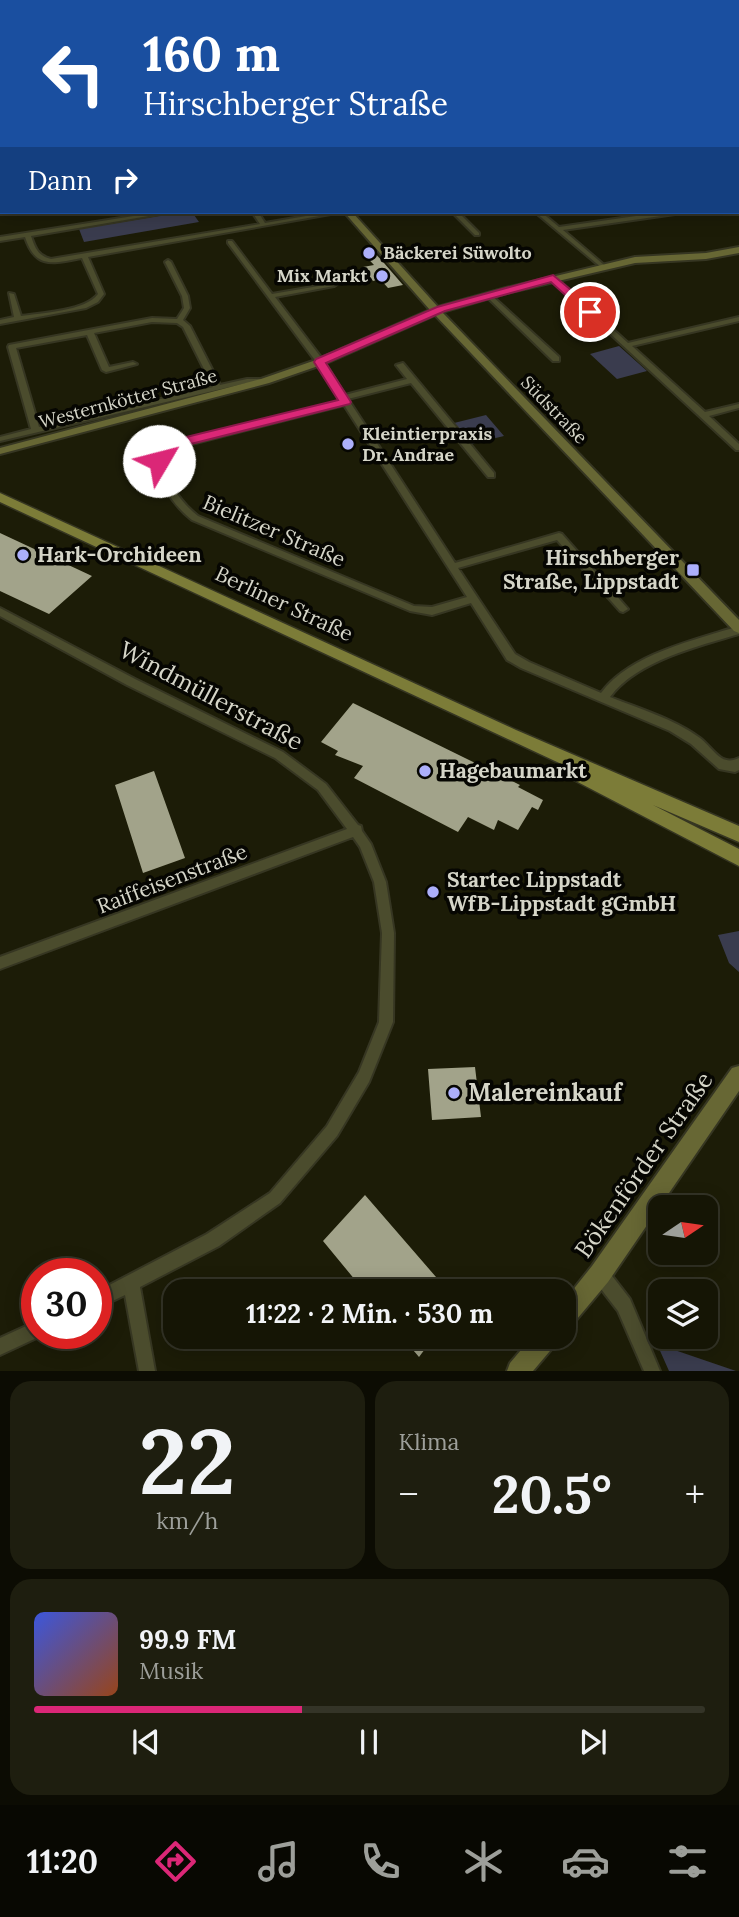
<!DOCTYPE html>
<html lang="de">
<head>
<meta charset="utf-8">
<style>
  body { margin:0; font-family:Lora,serif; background:#1e1e0f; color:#f1f3f6; height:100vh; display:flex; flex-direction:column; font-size:26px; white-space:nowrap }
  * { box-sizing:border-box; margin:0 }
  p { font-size:23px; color:#9d9f9a }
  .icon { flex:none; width:38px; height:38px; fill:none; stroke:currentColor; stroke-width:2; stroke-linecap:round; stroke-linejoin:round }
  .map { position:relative; height:1371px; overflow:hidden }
  .details { display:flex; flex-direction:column; gap:10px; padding:10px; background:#0c0c03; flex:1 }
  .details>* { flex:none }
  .guide { position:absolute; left:0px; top:0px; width:740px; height:214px; box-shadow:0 4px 18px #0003,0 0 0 2px #343427; background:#1a4fa0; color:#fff; overflow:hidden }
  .needle { width:46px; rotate:77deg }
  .fabs { position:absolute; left:648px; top:1195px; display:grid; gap:14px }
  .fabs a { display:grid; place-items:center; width:70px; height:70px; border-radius:14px; background:#151505; box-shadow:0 4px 18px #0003,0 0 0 2px #343427; font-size:35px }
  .speed { position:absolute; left:21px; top:1258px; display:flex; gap:14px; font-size:35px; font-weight:700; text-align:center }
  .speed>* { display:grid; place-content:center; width:91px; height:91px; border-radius:50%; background:#151505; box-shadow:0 4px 18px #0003,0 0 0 2px #343427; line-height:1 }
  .speed .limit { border:10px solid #d22; background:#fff; color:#111 }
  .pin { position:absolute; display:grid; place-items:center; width:60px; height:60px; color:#fff; margin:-30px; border:4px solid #fff; border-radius:50%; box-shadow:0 2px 7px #0007 }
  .me { position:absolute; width:77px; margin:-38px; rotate:53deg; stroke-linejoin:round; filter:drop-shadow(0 0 5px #0008) }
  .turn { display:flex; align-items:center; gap:24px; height:147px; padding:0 28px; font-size:32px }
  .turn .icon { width:91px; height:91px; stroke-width:2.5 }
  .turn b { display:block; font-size:49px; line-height:60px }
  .then { display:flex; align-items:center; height:66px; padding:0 28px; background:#0003; gap:14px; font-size:26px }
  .big { font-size:52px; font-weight:800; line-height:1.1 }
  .details .tile { flex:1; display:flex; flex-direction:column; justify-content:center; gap:10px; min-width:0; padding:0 24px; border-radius:21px; background:#1e1e0f }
  .details .dial { align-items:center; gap:0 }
  .dial b { font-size:91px; line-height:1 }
  .song { display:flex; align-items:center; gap:21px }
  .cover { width:84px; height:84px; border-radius:10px; background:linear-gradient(135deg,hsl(230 70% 55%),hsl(20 70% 35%)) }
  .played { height:7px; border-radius:4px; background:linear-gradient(90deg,#db2777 40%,#343427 40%) }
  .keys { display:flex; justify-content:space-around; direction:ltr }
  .heat { display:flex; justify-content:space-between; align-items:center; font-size:38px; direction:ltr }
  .details .tiles { flex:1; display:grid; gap:10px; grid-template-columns:1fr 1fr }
  .tile:last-child { grid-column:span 2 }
  .trip { position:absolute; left:163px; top:1279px; width:413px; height:70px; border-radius:21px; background:#151505; box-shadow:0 4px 18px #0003,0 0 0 2px #343427; font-weight:800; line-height:70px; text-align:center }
  .tabs { display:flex; height:112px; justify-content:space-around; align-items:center; background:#080802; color:#9d9f9a }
  .tabs .icon { width:49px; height:49px }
  .tabs .selected { color:#db2777 }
  .tabs b { font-size:32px; color:#f1f3f6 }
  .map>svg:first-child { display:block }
  .green { fill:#3a3c4e }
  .building { fill:#a2a38a }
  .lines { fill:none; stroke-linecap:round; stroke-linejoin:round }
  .street-casing { stroke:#363622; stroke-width:4 }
  .secondary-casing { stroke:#363622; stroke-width:4 }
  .primary-casing { stroke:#363622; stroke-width:3 }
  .street { fill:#4b4c2d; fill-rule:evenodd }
  .secondary { fill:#676734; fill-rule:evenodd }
  .primary { fill:#7c7c38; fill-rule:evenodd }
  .rail { stroke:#a0a091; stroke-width:2 }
  .route { fill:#db2777; stroke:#8e194d; stroke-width:2 }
  .poi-dot { fill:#acaffb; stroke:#060602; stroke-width:2.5 }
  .labels { text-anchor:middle; stroke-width:7; stroke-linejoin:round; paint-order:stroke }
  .far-poi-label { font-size:18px; font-weight:bold; fill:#d5d5c8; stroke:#060602; text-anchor:start }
  .far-street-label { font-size:18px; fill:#d5d5c8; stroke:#060602 }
  .street-label { font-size:21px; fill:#d5d5c8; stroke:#060602 }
  .poi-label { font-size:21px; font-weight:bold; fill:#d5d5c8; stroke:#060602; text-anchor:start }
  .near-street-label { font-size:24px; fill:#d5d5c8; stroke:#060602 }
  .near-poi-label { font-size:24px; font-weight:bold; fill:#d5d5c8; stroke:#060602; text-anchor:start }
</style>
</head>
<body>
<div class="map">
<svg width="739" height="1371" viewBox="0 0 739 1371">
  <rect width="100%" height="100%" fill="#1c1c07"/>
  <!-- green -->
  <path class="green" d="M183,212h9l7,10 -115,20 -5,-13z
    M619,346l28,25 -30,8 -27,-25z
    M486,415l18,21 -33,8 -17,-21z
    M739,931v41l-10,-9 -11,-28z
    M657,1344l79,27h-67z"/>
  <!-- building -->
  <path class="building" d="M371,249l13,14 19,22 -15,3 -8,-9 -7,2 -10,-14 11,-2 -13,-14z
    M0,533l92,43 -43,38 -49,-23z
    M353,703l167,82 -2,2 25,13 -5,10 -6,-3 -14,23 -20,-10 -4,10 -26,-13 -10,15 -104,-54 9,-12 -28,-11 3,-4 -17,-9z
    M154,771l31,87 -42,15 -28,-88z
    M475,1067l6,50 -49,3 -4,-51z
    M365,1195l84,97h-84l-42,-51z
    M402,1337h32l-15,20z"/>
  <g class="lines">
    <defs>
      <path id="street" d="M406,0h4l2,2h-5z
        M453,0h4l2,2h-5z
        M0,7h2v3h-2z
        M738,8h1v2h-1z
        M738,36h1v2h-1z
        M0,39h2v2h-2z
        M738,91h1v2h-1z
        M738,123h1v4h-1z
        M738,149h1v4h-1z
        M0,153l2,1v8l-2,-1z
        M738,157h1v4h-1z
        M2,180v4l-2,1v-4z
        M738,198h1v4h-1z
        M159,212h13l-141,24c4,12 7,20 20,23l209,-35 -8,-12h6l7,11 65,-11h12l-254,45 16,37 -6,8 -12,6 -86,16v-4l14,-3 -5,-24 5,1 7,22c20,-3 65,-5 77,-22l-16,-36c-29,5 -46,12 -57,-21l-25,4v-4z
        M452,212h6l21,21v2h-4z
        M535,212h6l18,15 105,-15h14l-3,2 -112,16 41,35v2l-2,1z
        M228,241h4l40,53 64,-11 1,1 -3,2 -59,11 48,63 22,35 62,-16 -11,-14 7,-2 91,110v4h-6l-77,-94 -63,16 107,164 104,-30 3,1 66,75 -5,3 -3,-1 -63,-71 -99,28 57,86 14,8 72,31c29,-39 94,-53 138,-67v8c-40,12 -103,27 -129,63 30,12 64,22 90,41 14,11 21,29 39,20v12l-4,2 -16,-3 -28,-25 -21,-13 -149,-63 -14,-8 -36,-57 -39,12 -22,-4 -218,-91c-20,-16 -36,-40 -35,-67l9,-8 175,-44 -24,-38 -89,-120zM344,405l123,192 -35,10 -18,-1 -216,-90c-19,-15 -34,-37 -33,-62l7,-5z
        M168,260l3,2 17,34 2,12 -7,12 7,6 30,59 27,-6h21v4h-21l-247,58v-4l31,-8 -23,-82 1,-2 143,-27 25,1 7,-11 -2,-12 -17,-34zM152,322l25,1 6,4 30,60 -174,40 -23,-79 71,-13 15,35 4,2 31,-8 -4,-2 -24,5 -15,-34z
        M551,277h4l73,66 111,-26v4l-107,25 73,66 34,-8v4l-30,8 30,28v6h-3l-185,-171z
        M487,295h4l68,62v4h-6l-66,-64z
        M0,608l135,71 148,73 43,32 32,41 3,1 1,5 9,13 15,38 8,51 -1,89 -24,60 -32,54 -57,67 -61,43 -79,41 15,84h-16l-14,-76 -29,14v-17l111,-58 63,-41 57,-67 32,-54 20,-50 3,-89 -8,-51 -14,-35 -7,-10 -353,132v-12l347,-128 -29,-39 -43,-32 -148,-73 -127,-69z
        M600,1266l6,2 24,31 30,72h-16l-26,-60 -24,-31 -2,-6 2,-6z
        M37,1321v13h6v1l-43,20v-17z"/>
      <path id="secondary" d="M738,52h1v4h-1z
        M0,77h2v4h-2z
        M344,212h8l86,95 68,-19 129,-31 71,-4 33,-6v6l-33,6 -71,4 -124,29 -69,20 297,308v13l-5,-2 -299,-316 -111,49 -55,19 -269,71v-6l261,-69 55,-19 114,-50z
        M739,1066v25l-131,191 -36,43 -8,3v-27l28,-35 140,-198z
        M532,1337h26l-3,8 -22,26h-26l3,-8z"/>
      <path id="primary" d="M0,493l516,237 223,96v16l-86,-37 86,44v17l-169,-88 -2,-5 2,-5 -570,-266z"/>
    </defs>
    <!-- street casing -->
    <use href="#street" class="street-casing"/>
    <!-- secondary casing -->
    <use href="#secondary" class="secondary-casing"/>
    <!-- primary casing -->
    <use href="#primary" class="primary-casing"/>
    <!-- street -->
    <use href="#street" class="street"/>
    <!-- secondary -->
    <use href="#secondary" class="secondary"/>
    <!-- primary -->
    <use href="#primary" class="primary"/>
    <!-- rail -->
    <path class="rail" d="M515,2l12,-2"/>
  </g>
  <!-- route -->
  <path class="route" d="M553,275l41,34v5h-8l-35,-32 -106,29 -119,52 25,39 -1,2 -167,42 -16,9 -3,9h-9l-2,-3 3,-11 18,-10 164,-40 -24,-38 2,-3 121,-52z"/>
  <!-- markers -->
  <g class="poi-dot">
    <circle cx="369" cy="253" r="7"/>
    <circle cx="382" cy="276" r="7"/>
    <circle cx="348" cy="444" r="7"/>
    <circle cx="23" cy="555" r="7"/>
    <rect x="686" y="563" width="14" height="14" rx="3.5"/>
    <circle cx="425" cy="771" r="7"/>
    <circle cx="433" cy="892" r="7"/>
    <circle cx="454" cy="1093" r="7"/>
  </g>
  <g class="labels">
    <!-- far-poi labels -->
    <g class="far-poi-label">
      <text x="383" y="259">Bäckerei Süwolto</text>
      <text x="368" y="282" text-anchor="end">Mix Markt</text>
      <text x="362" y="440">Kleintierpraxis<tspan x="362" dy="21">Dr. Andrae</tspan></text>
    </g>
    <!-- far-street labels -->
    <g class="far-street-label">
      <text transform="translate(128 399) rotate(-15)" y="6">Westernkötter Straße</text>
      <text transform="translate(554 410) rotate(46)" y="6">Südstraße</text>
    </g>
    <!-- street labels -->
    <g class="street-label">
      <text transform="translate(274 531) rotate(23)" y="7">Bielitzer Straße</text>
      <text transform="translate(284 604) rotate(25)" y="7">Berliner Straße</text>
      <text transform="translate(172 879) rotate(-21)" y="7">Raiffeisenstraße</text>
    </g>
    <!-- poi labels -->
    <g class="poi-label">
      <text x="37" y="562">Hark-Orchideen</text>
      <text x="679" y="565" text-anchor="end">Hirschberger<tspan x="679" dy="24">Straße, Lippstadt</tspan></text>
      <text x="439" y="778">Hagebaumarkt</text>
      <text x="447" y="887">Startec Lippstadt<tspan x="447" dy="24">WfB-Lippstadt gGmbH</tspan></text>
    </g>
    <!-- near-street labels -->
    <g class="near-street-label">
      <text transform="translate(211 696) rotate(28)" y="8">Windmüllerstraße</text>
      <text transform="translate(644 1165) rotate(-55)" y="8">Bökenförder Straße</text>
    </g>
    <!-- near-poi labels -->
    <g class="near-poi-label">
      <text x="468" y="1101">Malereinkauf</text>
    </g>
  </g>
</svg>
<div class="fabs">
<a><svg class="needle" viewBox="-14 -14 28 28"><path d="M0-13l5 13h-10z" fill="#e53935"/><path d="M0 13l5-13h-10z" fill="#9d9f9a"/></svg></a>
<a><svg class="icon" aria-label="layers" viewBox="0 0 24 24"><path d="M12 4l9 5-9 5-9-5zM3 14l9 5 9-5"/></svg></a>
</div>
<div class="speed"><div class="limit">30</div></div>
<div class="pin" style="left:590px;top:312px;background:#d93025"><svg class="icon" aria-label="arrive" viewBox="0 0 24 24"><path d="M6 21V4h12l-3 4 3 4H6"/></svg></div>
<svg class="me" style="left:159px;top:461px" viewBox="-20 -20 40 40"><circle r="19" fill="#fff"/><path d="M0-13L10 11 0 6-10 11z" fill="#db2777"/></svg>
<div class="trip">11:22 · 2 Min. · 530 m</div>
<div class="guide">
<div class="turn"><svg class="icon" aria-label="left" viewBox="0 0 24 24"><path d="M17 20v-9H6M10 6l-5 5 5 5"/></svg><div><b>160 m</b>Hirschberger Straße</div></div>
<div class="then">Dann<svg class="icon" aria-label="right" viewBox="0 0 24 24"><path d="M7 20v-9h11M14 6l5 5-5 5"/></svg></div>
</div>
</div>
<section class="details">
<div class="tiles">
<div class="tile dial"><b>22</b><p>km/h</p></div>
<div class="tile"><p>Klima</p>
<div class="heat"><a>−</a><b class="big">20.5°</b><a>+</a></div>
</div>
<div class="tile">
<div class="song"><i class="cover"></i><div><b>99.9 FM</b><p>Musik</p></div></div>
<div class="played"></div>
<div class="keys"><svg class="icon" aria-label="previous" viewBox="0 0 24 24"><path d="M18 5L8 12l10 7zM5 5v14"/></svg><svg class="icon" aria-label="pause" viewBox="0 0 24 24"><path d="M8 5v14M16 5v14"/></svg><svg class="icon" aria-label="next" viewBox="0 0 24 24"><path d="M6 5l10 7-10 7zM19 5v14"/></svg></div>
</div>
</div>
</section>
<nav class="tabs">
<b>11:20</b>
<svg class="icon selected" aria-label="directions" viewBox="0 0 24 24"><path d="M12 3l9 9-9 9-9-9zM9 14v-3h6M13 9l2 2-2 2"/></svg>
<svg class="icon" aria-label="music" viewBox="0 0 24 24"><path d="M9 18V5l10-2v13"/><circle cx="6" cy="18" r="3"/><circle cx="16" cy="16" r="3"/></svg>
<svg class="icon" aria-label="phone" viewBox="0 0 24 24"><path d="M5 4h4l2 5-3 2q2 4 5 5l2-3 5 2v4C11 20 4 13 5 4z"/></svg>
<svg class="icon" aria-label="climate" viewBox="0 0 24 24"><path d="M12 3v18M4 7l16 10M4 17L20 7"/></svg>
<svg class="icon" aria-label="car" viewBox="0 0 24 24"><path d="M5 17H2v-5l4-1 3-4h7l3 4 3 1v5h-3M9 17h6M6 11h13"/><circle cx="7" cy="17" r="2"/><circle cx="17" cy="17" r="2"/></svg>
<svg class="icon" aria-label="filters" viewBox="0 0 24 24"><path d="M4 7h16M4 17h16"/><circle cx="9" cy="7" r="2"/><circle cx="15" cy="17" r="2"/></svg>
</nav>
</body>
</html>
